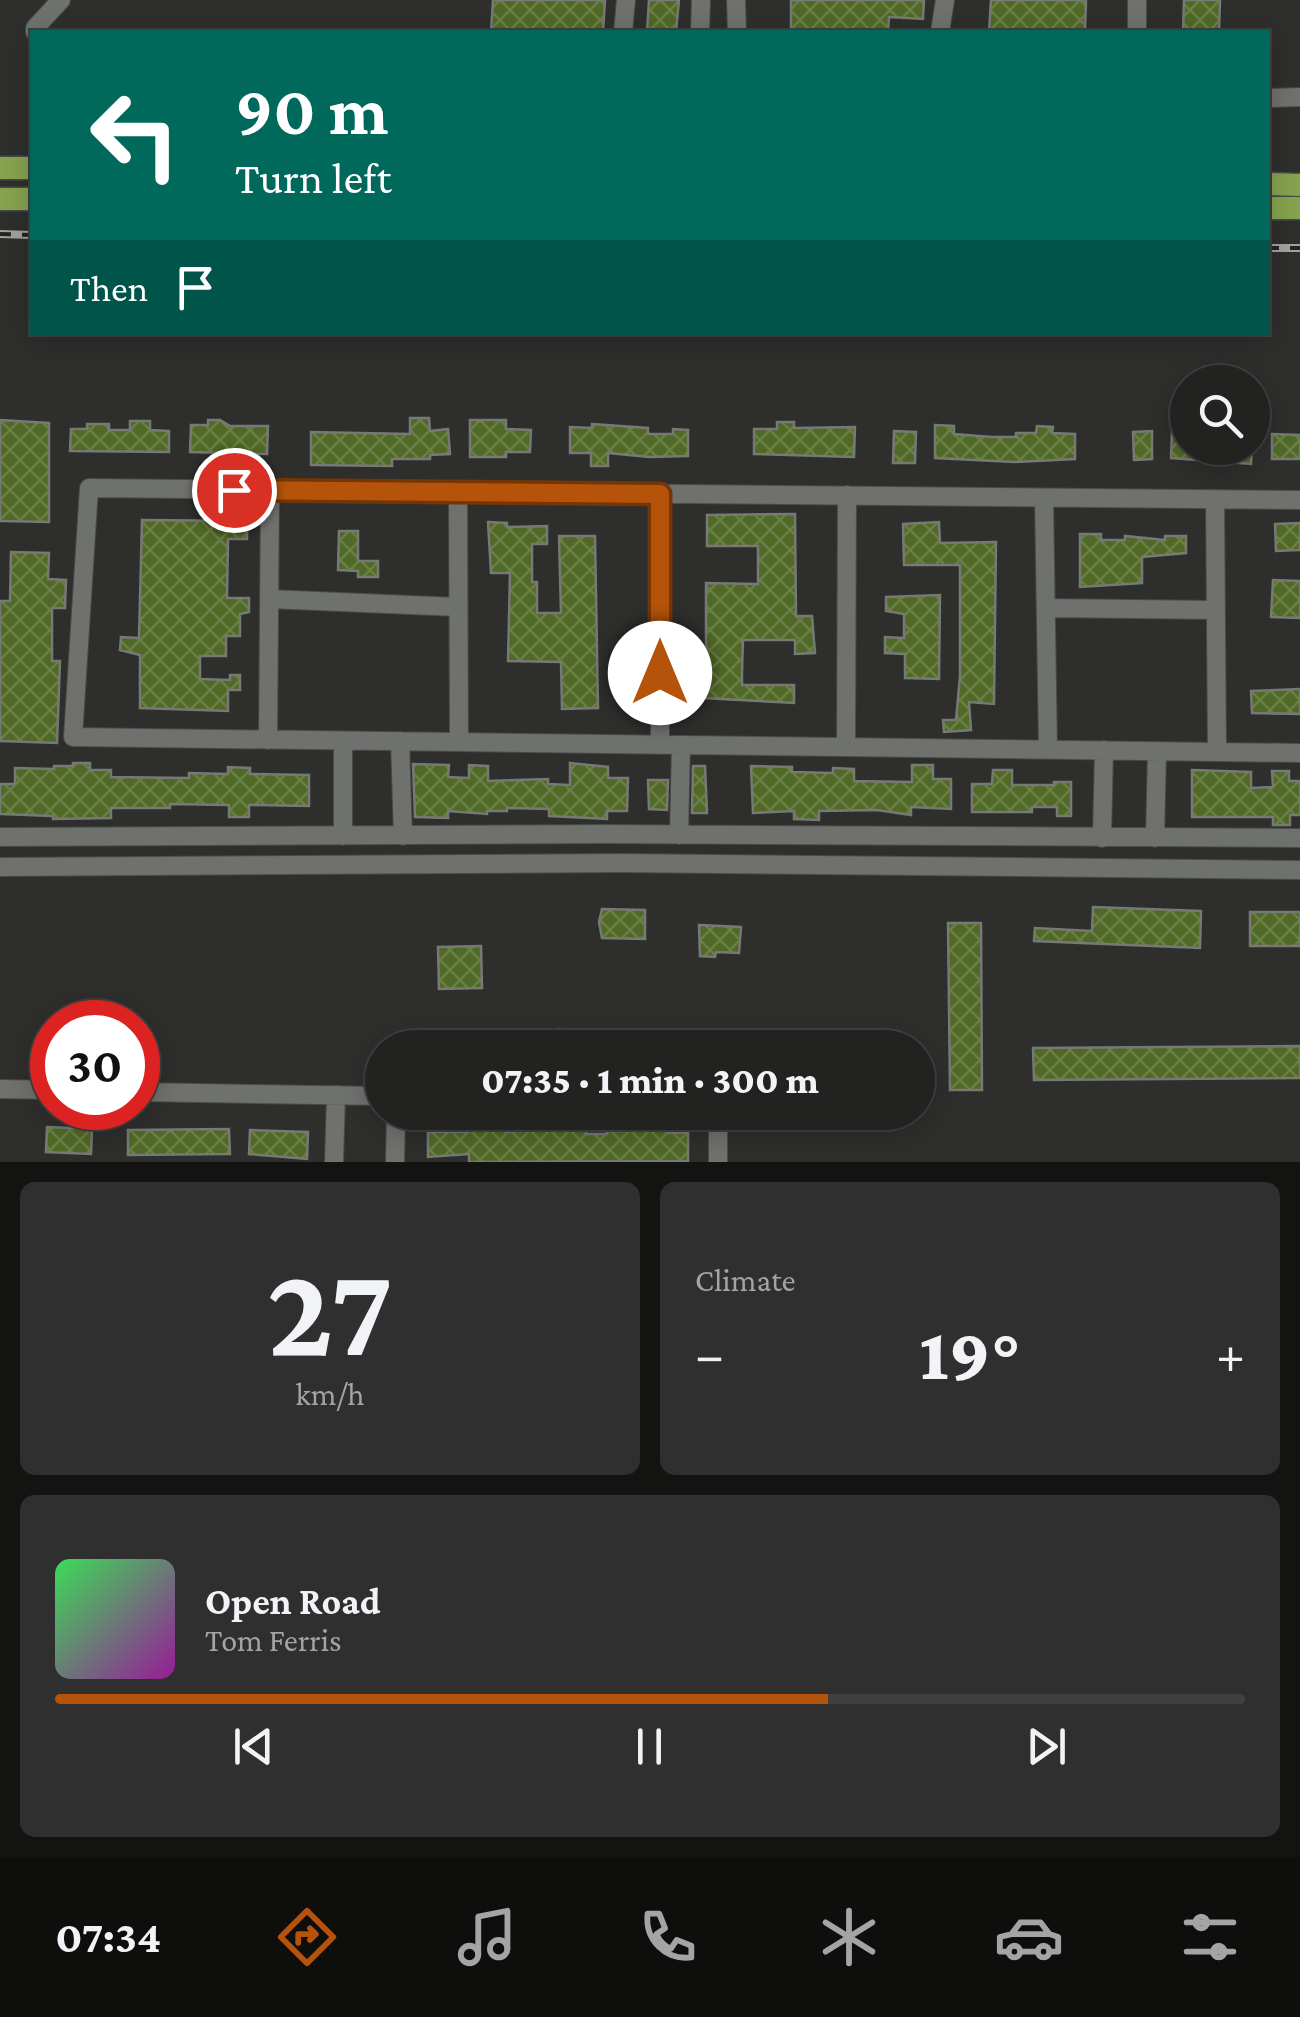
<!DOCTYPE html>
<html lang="en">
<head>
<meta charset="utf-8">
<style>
  body { margin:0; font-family:"Crimson Pro",serif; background:#2e2f2e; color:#f1f3f6; height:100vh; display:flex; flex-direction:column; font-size:38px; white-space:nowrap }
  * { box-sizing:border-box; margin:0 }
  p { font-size:32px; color:#a2a4a5 }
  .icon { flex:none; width:55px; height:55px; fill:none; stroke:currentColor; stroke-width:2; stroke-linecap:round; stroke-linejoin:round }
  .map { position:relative; height:1162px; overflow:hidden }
  .panel { display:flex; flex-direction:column; gap:20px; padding:20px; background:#131312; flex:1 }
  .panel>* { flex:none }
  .guide { position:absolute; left:30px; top:30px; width:1240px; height:305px; border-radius:0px; box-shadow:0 5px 25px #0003,0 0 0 2px #3f403f; background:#00695c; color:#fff; overflow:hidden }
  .buttons { position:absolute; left:1170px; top:365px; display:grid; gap:20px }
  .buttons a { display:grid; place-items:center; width:100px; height:100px; border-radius:50%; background:#222321; box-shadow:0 5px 25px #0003,0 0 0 2px #3f403f; font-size:50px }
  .speed { position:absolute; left:30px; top:1000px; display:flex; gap:20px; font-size:50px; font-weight:700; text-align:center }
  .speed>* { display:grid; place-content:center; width:130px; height:130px; border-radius:50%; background:#222321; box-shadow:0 5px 25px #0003,0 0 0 2px #3f403f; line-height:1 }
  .speed .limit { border:15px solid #d22; background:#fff; color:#111 }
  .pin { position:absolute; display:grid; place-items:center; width:85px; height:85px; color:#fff; margin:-42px; border:5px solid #fff; border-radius:50%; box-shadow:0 2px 10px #0007 }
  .me { position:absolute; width:110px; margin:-55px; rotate:0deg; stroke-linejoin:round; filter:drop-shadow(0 0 8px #0008) }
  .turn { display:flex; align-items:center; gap:35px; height:210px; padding:0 40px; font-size:45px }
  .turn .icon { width:130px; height:130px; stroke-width:2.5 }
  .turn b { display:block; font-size:70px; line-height:85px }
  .then { display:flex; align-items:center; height:95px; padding:0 40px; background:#0003; gap:20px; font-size:38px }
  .big { font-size:75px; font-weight:800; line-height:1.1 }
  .panel .tile { flex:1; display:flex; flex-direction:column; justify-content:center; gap:15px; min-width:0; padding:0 35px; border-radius:15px; background:#2e2f2e }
  .panel .dial { align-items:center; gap:0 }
  .dial b { font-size:130px; line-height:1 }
  .song { display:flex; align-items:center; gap:30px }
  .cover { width:120px; height:120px; border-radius:15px; background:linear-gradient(135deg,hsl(130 70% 55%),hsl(300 70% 35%)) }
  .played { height:10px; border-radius:5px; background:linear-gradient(90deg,#b45309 65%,#3f403f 65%) }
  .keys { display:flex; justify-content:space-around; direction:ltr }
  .heat { display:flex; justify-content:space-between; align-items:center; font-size:55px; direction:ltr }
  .panel .tiles { flex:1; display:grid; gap:20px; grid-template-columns:1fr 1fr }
  .tile:last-child { grid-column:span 2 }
  .trip { position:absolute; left:365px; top:1030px; width:570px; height:100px; border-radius:50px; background:#222321; box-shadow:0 5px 25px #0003,0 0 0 2px #3f403f; font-weight:800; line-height:100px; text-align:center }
  .tab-bar { display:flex; height:160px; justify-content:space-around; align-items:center; background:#0e0e0d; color:#a2a4a5 }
  .tab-bar .icon { width:70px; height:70px }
  .tab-bar .selected { color:#b45309 }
  .tab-bar b { font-size:45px; color:#f1f3f6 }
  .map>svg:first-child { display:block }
  .building { fill:url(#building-cross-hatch); stroke:#777975; stroke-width:2.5 }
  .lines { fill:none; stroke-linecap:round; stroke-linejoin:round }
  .minor-casing { stroke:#4a4b49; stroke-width:20 }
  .major-casing { stroke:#4a4b49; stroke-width:25 }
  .minor { stroke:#6f716e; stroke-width:18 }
  .major { stroke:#85a24e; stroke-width:22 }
  .rail-casing { stroke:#a0a09e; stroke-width:8 }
  .rail { stroke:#242522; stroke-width:4; stroke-dasharray:11; stroke-linecap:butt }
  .route-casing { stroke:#753606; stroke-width:25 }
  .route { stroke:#b45309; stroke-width:18 }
</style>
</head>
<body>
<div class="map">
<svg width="1300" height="1162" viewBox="0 0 1300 1162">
  <defs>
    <pattern id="building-cross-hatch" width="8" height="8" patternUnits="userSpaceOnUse" patternTransform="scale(2.5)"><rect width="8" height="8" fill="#506926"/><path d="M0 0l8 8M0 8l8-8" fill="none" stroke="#6a7f46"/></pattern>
  </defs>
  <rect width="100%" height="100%" fill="#2e2f2c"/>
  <!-- building -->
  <path class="building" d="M493,0h112l-2,32h-112z
    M649,0h30l-3,32h-29z
    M791,0h133l-1,19 -34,-2 -1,15h-97z
    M991,0h95l-1,32h-96z
    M1184,0h36l-1,32h-36z
    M410,418h19l1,13 18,-2 2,25 -20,1v4h-38v7l-81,-1v-33l99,2z
    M0,420l49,3v99l-49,-1z
    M208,420h12l10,6h38l-1,28 -77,-2 1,-27h17z
    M470,420h36v9l25,1 -1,22h-24v5h-36z
    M130,421h20v9l19,1v21l-99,-1 1,-22h16v-5h22v6h21z
    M777,422h17v6l61,-1 -1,30 -100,-3v-25h23z
    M592,424l56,4v6h25v-5l15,1v26l-39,1 -41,-4v13h-17v-13h-21v-26l22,1z
    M935,425l19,1v8l38,3h24v-4h20l1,-7 16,1 -1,6 23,1v25l-60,3 -80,-4z
    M894,431l22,1 -1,31h-22z
    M1152,431v28l-18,1 -1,-28z
    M1172,432h16v16h64l-1,16 -80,-6z
    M1272,434l28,1v24h-28z
    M795,514l1,102h16l3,37 -20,1v-14h-52l-1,32v13h52v18l-110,-6v-20l22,-1v-93l52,1v-38h-51v-31z
    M142,520l105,1v18h-19l-1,59h22v14l-9,2v22h-14v20h-26v23l30,1v-5h10v15h-12v21l-88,-3v-53l-20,-5 1,-13 18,1z
    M488,522l19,1v4l40,-1v18h-15v38h5v31h24l-2,-77h36l3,172 -36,1 -1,-47 -53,-1 2,-88h-19z
    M939,522l1,21 56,-1 -2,162 -25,-2 2,28 -27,2 -1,-12h13l4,-44v-111h-56l-1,-41z
    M1300,523v27l-24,1 -1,-27z
    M339,531h19v30h20v16h-20v-6l-20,-1z
    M1080,534h21v6h24v-4l40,4v-4h21v17l-44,4v26l-62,4z
    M11,552l38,1 -1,26 18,1 -1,28h-13v53h8l-3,82 -57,-2v-140h10z
    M1273,580l27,1v37l-29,-1z
    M940,595l-1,84 -34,-1v-24l-20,-1v-16l19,1v-24l-18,-3v-14z
    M1300,689v25l-48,-1 -1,-22z
    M73,763h17v7h21v7l78,1v-5l39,1v-7l22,1v6l59,1v31l-60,-1v12h-20v-12l-59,-1v4h-59v10l-58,1v-3l-53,-2v-30h15v-16l39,1v-3h19z
    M570,763l38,4v11h20l-1,33h-20v8l-58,-3v-7l-42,-1v3h-20v3l-39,-3v7l-33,-1 -2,-53 36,1 -1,12 21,1v-13l19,1v15l60,-2v5l22,1z
    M912,765h21v14h18v30l-40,-2v8l-34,-5 -58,1v9l-25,-1v-8l-41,2 -2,-47 41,1v5l41,1v-5l21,1v12l58,1z
    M693,766h12l2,47h-15z
    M993,770h19v15h42v-3h17v34h-14v-9h-25v5h-60v-28h20z
    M1192,770l59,2v16l22,-1 -1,-16h17v10h11v34h-10v10h-17v-8h-81z
    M648,780h20l-1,30 -18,-1z
    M1093,907l108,4 -1,37 -166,-7 1,-13 57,3z
    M602,909l43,1v29l-43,-1 -3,-16z
    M1250,912h50v34h-50z
    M948,923h33l1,167h-32z
    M699,925l42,2 -2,26 -23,-1 -1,5 -15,-1z
    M481,946l1,42 -43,1 -1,-42z
    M557,1029l33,1v18h-34z
    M1300,1046v32l-266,2 -1,-32z
    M645,1117h21v16h22v28l-219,1v-8l-41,3v-25h40v-4l37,-3v7l81,-5v7h21v-3h19l-1,-4h20z
    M47,1127l45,2 -1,25 -45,-2z
    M229,1129l1,25 -102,1v-25z
    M250,1130l58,2 -1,27 -58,-5z"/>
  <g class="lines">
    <defs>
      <path id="minor" d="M736,0l1,32
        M35,32v-4l26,-28
        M623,32l3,-32
        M700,32l1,-32
        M940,32l5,-32
        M1137,32v-32
        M1268,98l32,-1
        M458,492l1,250
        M1044,498l4,252
        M1215,499l2,253
        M1300,500l-1211,-12 -16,249 1227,16
        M269,599l189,8
        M1046,608l170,2
        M268,740l2,-250
        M400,741l3,95
        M660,745v-251
        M846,747l1,-252
        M679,835l2,-90
        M343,836v-95
        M0,837l607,-3 693,4
        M1102,838l2,-88
        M1155,838l2,-87
        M0,867l622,-4 678,7
        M0,1089l52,1
        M138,1092l244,4
        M718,1112v50
        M334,1162l2,-67
        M395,1162l1,-50"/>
      <path id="major" d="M0,168h32
        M1268,184l32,1
        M0,199h32
        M1268,208h32"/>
    </defs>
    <!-- minor casing -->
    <use href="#minor" class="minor-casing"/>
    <!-- major casing -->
    <use href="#major" class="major-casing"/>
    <!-- minor -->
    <use href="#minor" class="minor"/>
    <!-- major -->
    <use href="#major" class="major"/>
    <defs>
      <path id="rail" d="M0,234l32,1
        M1268,248h32"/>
    </defs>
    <!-- rail casing -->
    <use href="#rail" class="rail-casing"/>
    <!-- rail -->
    <use href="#rail" class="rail"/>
  </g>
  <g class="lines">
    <defs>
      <path id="route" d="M234,490l426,4v179"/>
    </defs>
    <!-- route casing -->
    <use href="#route" class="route-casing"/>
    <!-- route -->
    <use href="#route" class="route"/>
  </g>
</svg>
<div class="buttons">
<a><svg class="icon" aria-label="search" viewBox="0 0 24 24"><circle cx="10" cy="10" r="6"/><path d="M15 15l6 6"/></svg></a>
</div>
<div class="speed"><div class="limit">30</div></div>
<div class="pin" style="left:234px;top:490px;background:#d93025"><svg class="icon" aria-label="arrive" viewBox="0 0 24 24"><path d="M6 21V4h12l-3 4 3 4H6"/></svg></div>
<svg class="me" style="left:660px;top:673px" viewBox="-20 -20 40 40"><circle r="19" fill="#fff"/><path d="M0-13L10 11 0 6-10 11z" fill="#b45309"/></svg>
<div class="trip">07:35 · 1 min · 300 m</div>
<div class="guide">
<div class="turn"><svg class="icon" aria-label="left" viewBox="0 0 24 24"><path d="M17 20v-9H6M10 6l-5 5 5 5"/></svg><div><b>90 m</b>Turn left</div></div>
<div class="then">Then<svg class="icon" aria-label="arrive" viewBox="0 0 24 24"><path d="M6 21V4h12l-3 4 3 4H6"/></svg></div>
</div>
</div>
<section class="panel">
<div class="tiles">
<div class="tile dial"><b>27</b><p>km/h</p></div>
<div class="tile"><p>Climate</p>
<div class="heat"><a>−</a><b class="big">19°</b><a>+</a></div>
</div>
<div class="tile">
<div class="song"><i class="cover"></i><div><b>Open Road</b><p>Tom Ferris</p></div></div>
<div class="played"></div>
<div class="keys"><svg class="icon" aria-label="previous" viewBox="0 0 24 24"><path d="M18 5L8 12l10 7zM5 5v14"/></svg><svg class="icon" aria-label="pause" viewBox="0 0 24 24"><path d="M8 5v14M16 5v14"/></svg><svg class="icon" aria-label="next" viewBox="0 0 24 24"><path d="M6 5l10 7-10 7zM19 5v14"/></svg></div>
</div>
</div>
</section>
<nav class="tab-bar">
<b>07:34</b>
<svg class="icon selected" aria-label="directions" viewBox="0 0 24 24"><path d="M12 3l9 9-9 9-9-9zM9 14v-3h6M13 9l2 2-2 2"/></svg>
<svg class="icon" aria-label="music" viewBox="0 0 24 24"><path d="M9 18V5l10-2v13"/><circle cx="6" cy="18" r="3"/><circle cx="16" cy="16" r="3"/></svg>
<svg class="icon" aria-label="phone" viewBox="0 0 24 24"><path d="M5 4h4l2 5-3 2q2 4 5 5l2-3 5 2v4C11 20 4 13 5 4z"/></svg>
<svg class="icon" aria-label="climate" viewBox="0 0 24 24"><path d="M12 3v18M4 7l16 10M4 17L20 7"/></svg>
<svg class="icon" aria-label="car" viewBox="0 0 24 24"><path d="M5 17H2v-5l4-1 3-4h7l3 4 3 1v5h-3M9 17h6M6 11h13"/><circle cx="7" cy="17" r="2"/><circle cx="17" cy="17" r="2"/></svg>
<svg class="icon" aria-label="filters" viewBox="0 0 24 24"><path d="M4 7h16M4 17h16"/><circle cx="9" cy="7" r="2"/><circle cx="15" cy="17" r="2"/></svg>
</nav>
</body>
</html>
